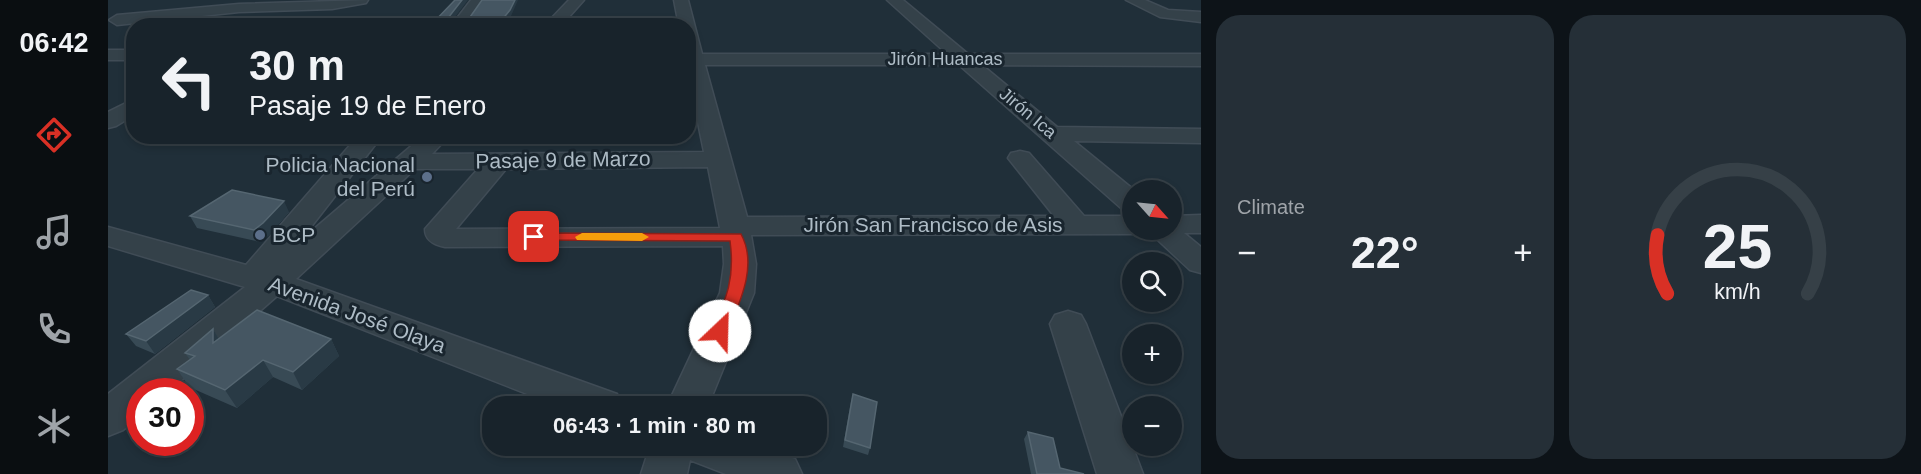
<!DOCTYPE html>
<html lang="en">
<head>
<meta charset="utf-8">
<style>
  body { margin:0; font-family:Arial,sans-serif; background:#252f37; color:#f1f3f6; height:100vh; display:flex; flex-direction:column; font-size:22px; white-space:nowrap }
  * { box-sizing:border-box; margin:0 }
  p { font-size:20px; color:#9fa4a9 }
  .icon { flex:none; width:33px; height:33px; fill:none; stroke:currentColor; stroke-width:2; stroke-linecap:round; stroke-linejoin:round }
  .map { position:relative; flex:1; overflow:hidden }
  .details { display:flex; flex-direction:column; gap:15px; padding:15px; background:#0d1318; width:720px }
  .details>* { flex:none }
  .guide { position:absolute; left:18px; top:18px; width:570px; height:126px; border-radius:24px; box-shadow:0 3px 9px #0003,0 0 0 2px #364047; background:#18232b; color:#f1f3f6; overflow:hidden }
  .needle { width:39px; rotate:117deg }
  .buttons { position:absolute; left:1014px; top:180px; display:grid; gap:12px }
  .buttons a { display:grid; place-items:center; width:60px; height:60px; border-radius:50%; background:#18232b; box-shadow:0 3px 9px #0003,0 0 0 2px #364047; font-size:30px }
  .speed { position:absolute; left:18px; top:378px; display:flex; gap:12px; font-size:30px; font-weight:700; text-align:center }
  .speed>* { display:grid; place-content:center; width:78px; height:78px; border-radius:50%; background:#18232b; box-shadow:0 3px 9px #0003,0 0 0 2px #364047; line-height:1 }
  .speed .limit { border:9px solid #d22; background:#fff; color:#111 }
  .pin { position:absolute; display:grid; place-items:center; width:51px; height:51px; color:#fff; margin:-26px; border-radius:12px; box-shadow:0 3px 9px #0006 }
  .me { position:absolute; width:66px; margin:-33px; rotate:24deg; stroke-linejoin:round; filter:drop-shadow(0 0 4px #0008) }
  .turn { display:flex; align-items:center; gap:21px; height:126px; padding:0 24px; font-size:27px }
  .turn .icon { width:78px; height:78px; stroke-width:2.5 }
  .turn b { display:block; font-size:42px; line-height:51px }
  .big { font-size:45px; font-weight:700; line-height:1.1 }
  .details .card { flex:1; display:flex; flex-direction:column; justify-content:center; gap:9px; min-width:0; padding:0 21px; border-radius:24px; background:#252f37 }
  .details .dial { align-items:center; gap:0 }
  .dial svg { height:156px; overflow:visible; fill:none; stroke:#364047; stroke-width:7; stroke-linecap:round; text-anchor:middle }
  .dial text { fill:#f1f3f6; stroke:none }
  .heat { display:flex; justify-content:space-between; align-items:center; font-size:33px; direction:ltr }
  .details .tiles { flex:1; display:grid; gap:15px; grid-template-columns:repeat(2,1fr) }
  .trip { position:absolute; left:374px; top:396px; width:345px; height:60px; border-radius:24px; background:#18232b; box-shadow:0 3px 9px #0003,0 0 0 2px #364047; font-weight:700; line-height:60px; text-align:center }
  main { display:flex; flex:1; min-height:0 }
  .tabs { display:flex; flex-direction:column; width:108px; justify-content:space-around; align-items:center; background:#0a0e11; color:#9fa4a9 }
  .tabs .icon { width:42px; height:42px }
  .tabs .on { color:#d93025 }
  .tabs b { font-size:27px; color:#f1f3f6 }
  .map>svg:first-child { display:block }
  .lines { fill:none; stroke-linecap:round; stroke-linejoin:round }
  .minor-casing { stroke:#404c56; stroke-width:3 }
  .minor { fill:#344149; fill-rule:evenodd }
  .wall { fill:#384a55 }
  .shaded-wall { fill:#293a45 }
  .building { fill:#455662; stroke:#556671; stroke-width:1.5 }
  .route { fill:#d93025; stroke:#8d1f18; stroke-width:1.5 }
  .slow { fill:#f59e0b }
  .service-dot { fill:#5c6f8a; stroke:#19252e; stroke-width:2 }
  .labels { text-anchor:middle; stroke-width:6; stroke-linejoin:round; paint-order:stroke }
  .far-street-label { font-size:18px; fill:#aebcc6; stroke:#19252e }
  .street-label { font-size:21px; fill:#aebcc6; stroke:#19252e }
  .poi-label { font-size:21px; fill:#aebcc6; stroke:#19252e; text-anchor:end }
</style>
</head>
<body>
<main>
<nav class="tabs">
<b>06:42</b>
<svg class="icon on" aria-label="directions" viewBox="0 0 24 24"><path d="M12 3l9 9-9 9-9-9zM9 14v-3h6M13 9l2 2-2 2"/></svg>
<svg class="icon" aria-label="music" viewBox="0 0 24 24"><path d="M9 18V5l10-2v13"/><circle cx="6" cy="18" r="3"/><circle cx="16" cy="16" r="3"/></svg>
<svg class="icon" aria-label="phone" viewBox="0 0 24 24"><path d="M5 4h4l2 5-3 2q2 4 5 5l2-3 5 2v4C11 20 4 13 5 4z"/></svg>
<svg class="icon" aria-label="climate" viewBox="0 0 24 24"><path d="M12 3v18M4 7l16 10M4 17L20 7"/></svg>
</nav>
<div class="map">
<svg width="1093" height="474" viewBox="0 0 1093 474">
  <rect width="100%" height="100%" fill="#202f39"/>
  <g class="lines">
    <defs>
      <path id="minor" d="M260,0l-2,3 -34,6 -93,3 -122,13 -8,-5 8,-5 122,-11z
        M363,0h14l-18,26h-16z
        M461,0h15l-23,26h-17z
        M566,0h14l14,54h245l-60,-54h16l65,54h233v12l-219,-1 75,62 144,2v14l-127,-2 60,49 -2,21 -10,-2 -163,-144h-254l42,152 307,-1 -46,-58 3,-5 9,-2 9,2 55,63h48v14h12l-12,4 -381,1 5,29 -2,29 -46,113h-41l53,-113 4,-29 -1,-18 -278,1c-10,-2 -20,-6 -20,-18l53,-60h-63l-119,110 321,115 5,12h-64l-281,-110 -109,96h-28v24l-17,14 -15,6v-42l137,-107 -137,-41v-19l138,38 112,-129h24l-82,105 123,-105h26l-17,18 272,-2 -16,-78v-48h-9zM600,167l12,61 -264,1 50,-60z
        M1018,0h19l23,10 33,2v10l-41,-5z
        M0,50h26v10h-26z
        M26,99v16l-18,11 -8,2v-16z
        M1093,215v18h-17l17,14v26l-11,-3 -43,-40h25v-14z
        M960,311l13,4 5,9 57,150h-46l-47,-150 5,-9z
        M542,446h107l38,13 7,15h-76l-36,-14 -3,14h-46z"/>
    </defs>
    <!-- minor casing -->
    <use href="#minor" class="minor-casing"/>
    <!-- minor -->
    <use href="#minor" class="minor"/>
  </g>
  <!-- wall -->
  <path class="wall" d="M181,212l-20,23 -9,7 -63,-14 -7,-12z
    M100,295l7,12 -60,47 -19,-8 -10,-12z
    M105,329l6,10h112l8,17 -37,34 -29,-13 -36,31 -48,-21 -12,-18 13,-9 -5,-7z
    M745,394l17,54 -2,7 -25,-8 8,-46z
    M920,432l32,36 24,6h-53l-7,-35z"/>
  <!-- shaded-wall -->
  <path class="shaded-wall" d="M354,0h6l-19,25 -1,-7z
    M407,0h3l-7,16 -8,10h-6z
    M176,201l5,11 -20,23 -9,7 -6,-12z
    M100,295l7,12 -60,47 -9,-13z
    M105,329l10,17 -10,-3z
    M223,339l8,17 -37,34 -9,-18z
    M155,360l10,17 -36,31 -12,-18z"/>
  <!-- building -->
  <path class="building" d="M347,0h7l-14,18v3l20,-1 14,-20h33l-5,10 -13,16h-67z
    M124,190l52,11 -21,22 -9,7 -64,-14z
    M83,290l17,5 -62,46 -20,-7z
    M149,310l74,29 -38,33 -30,-12 -38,30 -48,-21 18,-13 -10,-3 28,-24v14z
    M745,394l24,8 -7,46 -25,-8z
    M920,432l25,6 7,30 24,6h-47z"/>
  <!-- route -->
  <path class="route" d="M426,233l207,1c17,31 -1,68 -13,97l-2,4h-12l-2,-4c15,-34 23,-53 18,-90l-200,-1 -2,-3 2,-2z"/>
  <!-- slow -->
  <path class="slow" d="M474,233h60l7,4 -7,4 -65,-1 -2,-3z"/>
  <!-- markers -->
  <g class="service-dot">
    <circle cx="319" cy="177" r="6"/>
    <circle cx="152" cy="235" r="6"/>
  </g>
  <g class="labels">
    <!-- far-street labels -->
    <g class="far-street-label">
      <text x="837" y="65">Jirón Huancas</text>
      <text transform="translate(920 113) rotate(40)" y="6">Jirón Ica</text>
    </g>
    <!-- street labels -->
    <g class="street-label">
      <text transform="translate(455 160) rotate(-1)" y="7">Pasaje 9 de Marzo</text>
      <text x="825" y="232">Jirón San Francisco de Asis</text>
      <text transform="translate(249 315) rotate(20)" y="7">Avenida José Olaya</text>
    </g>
    <!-- poi labels -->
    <g class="poi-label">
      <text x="307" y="172">Policia Nacional<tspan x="307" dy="24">del Perú</tspan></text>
      <text x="164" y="242" text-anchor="start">BCP</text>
    </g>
  </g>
</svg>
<div class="buttons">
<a><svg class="needle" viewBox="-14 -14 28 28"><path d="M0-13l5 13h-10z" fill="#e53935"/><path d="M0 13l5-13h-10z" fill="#9fa4a9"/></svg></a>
<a><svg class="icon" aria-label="search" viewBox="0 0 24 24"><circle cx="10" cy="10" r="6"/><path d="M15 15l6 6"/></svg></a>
<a>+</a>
<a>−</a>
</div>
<div class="speed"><div class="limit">30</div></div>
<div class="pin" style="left:426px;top:237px;background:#d93025"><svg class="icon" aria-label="arrive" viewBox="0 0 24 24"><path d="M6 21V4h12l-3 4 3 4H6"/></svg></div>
<svg class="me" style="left:612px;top:331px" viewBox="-20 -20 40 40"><circle r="19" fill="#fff"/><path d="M0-13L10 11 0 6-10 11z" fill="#d93025"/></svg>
<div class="trip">06:43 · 1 min · 80 m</div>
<div class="guide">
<div class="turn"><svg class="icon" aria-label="left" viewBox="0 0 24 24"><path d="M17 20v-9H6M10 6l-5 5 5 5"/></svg><div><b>30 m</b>Pasaje 19 de Enero</div></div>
</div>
</div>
<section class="details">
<div class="tiles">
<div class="card"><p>Climate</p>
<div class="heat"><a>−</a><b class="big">22°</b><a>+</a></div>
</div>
<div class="card dial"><svg viewBox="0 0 100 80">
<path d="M14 69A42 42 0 1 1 86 69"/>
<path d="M14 69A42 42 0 0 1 9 39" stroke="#d93025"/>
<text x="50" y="56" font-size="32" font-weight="700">25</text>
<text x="50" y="72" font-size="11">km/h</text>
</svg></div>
</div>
</section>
</main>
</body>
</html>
